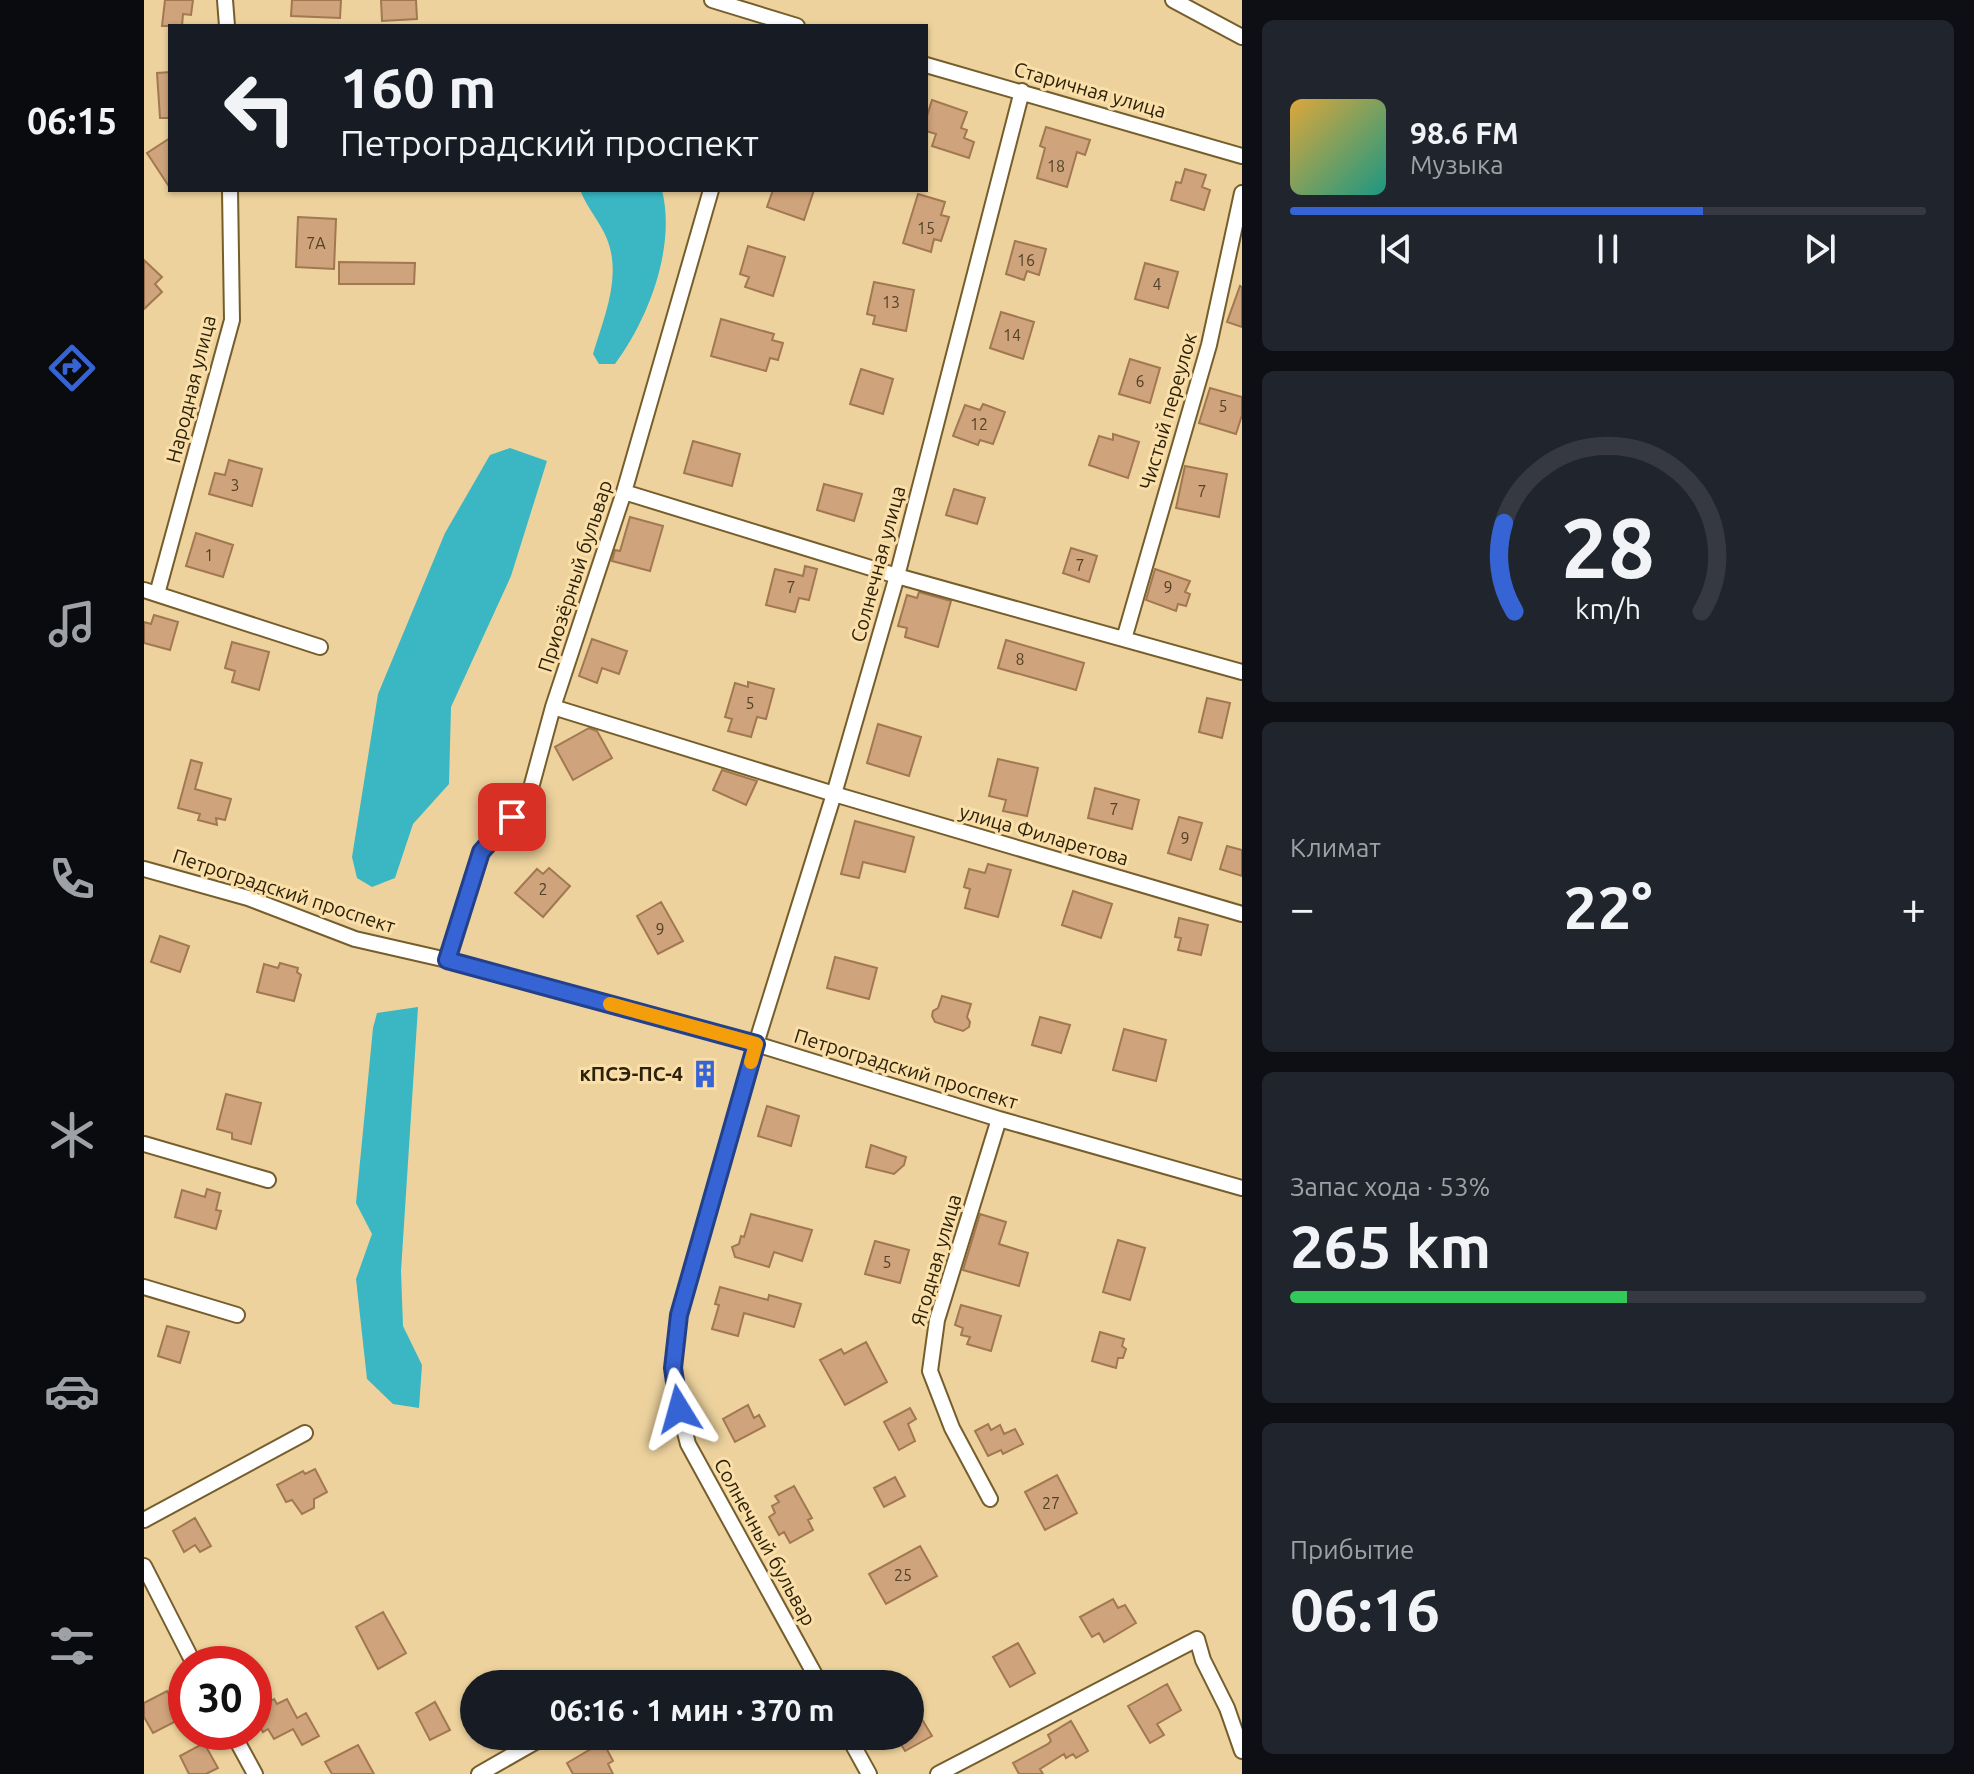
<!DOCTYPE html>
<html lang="ru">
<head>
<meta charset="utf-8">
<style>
  body { margin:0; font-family:Ubuntu,sans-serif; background:#20242c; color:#f1f3f6; height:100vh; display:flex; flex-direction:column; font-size:30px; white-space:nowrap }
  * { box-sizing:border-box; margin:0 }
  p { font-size:26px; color:#9ea1a6 }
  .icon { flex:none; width:44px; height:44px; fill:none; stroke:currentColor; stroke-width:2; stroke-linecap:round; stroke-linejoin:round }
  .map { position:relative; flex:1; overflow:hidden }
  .details { display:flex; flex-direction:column; gap:20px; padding:20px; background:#0d0f14; width:732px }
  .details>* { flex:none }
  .banner { position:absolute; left:24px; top:24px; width:760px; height:168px; border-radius:0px; box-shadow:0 2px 6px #0004; background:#171b24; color:#f1f3f6; overflow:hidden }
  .speed { position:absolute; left:24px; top:1646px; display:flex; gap:16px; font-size:40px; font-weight:700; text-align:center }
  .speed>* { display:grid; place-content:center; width:104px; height:104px; border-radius:50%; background:#171b24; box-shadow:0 2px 6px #0004; line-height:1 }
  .speed .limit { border:12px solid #d22; background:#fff; color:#111 }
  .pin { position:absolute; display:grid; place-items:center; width:68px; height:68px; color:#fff; margin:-34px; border-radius:16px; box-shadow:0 4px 12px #0006 }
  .me { position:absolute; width:88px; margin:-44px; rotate:352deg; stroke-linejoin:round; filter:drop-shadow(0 0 6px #0008) }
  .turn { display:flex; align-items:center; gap:28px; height:168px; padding:0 40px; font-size:36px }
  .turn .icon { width:104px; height:104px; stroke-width:2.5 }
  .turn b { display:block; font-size:56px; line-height:68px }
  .big { font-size:60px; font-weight:700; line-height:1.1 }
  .details .tile { flex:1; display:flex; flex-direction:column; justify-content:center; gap:12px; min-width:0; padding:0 28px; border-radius:12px; background:#20242c }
  .details .dial { align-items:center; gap:0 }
  .dial svg { height:208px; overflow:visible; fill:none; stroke:#363941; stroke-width:7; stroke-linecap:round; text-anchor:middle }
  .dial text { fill:#f1f3f6; stroke:none }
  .song { display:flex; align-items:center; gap:24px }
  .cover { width:96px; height:96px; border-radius:12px; background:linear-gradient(135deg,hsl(40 70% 55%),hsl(170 70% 35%)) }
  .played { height:8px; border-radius:4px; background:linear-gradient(90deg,#3664d4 65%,#363941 65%) }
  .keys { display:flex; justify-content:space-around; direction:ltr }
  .heat { display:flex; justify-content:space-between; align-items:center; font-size:44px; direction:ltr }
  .charge { height:12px; border-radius:6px; background:linear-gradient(90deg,#34c759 53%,#363941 0) }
  .trip { position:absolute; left:316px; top:1670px; width:464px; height:80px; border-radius:40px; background:#171b24; box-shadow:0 2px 6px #0004; font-weight:700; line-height:80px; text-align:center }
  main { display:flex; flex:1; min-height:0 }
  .menu { display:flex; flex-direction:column; width:144px; justify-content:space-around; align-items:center; background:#090b0e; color:#9ea1a6 }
  .menu .icon { width:56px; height:56px }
  .menu .selected { color:#3664d4 }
  .menu b { font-size:36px; color:#f1f3f6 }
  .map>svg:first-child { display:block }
  .water { fill:#3ab7c3 }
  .building { fill:#cfa37b; stroke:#a17851; stroke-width:2 }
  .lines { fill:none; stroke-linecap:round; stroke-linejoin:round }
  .minor-casing { stroke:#765e2c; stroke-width:18 }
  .minor { stroke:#fff; stroke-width:14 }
  .route-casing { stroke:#23418a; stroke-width:20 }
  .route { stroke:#3664d4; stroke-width:14 }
  .slow { stroke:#f59e0b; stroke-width:14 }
  .labels { text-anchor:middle; stroke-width:6; stroke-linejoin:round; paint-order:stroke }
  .number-label { font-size:16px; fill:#544228 }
  .street-label { font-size:20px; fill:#2b210c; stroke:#fadfa9 }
  .poi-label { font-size:20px; font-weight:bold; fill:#2b210c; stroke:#fadfa9; text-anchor:end }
</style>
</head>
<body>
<main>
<nav class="menu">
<b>06:15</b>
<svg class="icon selected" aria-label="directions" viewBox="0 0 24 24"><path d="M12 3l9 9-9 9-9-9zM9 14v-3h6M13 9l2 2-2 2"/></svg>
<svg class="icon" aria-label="music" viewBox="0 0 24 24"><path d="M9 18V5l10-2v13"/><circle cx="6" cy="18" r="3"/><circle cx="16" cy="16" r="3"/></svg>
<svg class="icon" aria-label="phone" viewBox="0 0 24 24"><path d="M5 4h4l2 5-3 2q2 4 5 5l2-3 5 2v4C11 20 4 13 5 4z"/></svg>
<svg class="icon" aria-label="climate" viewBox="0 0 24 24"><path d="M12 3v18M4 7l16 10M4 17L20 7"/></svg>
<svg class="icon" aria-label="car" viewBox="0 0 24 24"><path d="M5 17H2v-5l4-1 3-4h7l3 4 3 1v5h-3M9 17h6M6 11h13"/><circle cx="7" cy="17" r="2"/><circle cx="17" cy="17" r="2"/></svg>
<svg class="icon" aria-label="filters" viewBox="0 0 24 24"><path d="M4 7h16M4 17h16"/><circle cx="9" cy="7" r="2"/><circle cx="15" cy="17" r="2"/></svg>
</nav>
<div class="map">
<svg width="1098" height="1774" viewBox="0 0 1098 1774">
  <rect width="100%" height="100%" fill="#edd29d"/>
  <!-- water -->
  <path class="water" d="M436,190h82c14,57 -13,128 -47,174h-16l-6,-10c11,-37 29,-77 14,-115 -6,-16 -20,-31 -27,-49z
    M366,448l37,13 -36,115 -60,131 -2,77 -36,40 -18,54 -23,9 -15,-9 -5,-21 26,-163 67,-161 45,-78z
    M274,1007l-17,264 2,55 19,39 -3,43 -26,-4 -26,-25 -11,-100 16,-45 -16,-31 17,-175 4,-15z"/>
  <!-- building -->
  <path class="building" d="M21,0h28l-2,15 -8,-1 -1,12h-20z
    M148,0h49l-1,18 -49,-2z
    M237,0h35l1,19 -35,2z
    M26,72v46h-10l-3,-45z
    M788,100l35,12 -6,16 6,2 -3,8 10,4 -5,16 -37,-12 4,-12 -10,-3v-12z
    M902,127l44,13 -5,15 -8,-3 -10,35 -30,-9 8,-30 -5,-2z
    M26,138v50l-23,-35z
    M1041,169l21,6 -4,12 8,3 -6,20 -33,-10 5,-18 5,1z
    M629,190h41l-10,30 -37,-13z
    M774,194l27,8 -4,13 8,2 -8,24 -7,-2 -3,13 -28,-9z
    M154,217l38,2 -2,50 -38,-2z
    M871,241l31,8 -7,26 -12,-4 -3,9 -18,-6z
    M604,246l37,11 -12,39 -28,-9 4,-10 -9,-3z
    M0,260l18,17 -7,7 7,8 -18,17z
    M195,262l76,1 -1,21h-75z
    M1001,263l33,9 -10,36 -33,-9z
    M730,282l40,8 -8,41 -33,-7 2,-8 -8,-2z
    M1096,286l2,1v40l-15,-5z
    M857,312l33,10 -11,37 -33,-11z
    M577,319l53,15 -2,6 11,3 -5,17 -8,-2 -4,13 -55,-15z
    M986,359l30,9 -10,35 -31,-9z
    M717,369l32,10 -10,35 -33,-10z
    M1066,388l32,9v18l-6,19 -37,-11z
    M839,404l22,8 -12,32 -13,-4 -2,5 -25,-9 12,-31 15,5z
    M969,434l26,8 -11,36 -39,-13 10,-29 14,4z
    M549,441l47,13 -8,32 -48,-13z
    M85,460l33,9 -10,37 -43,-12 6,-21 10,2z
    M1041,466l42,8 -8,43 -43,-9z
    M680,484l38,10 -8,27 -37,-11z
    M810,489l31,9 -8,26 -31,-9z
    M486,517l33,9 -13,45 -38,-10 3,-11 5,1z
    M52,533l37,12 -10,32 -37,-11z
    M927,548l26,8 -8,26 -26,-9z
    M661,566l12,3 -8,31 -10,-2 -4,14 -29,-7 9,-36 28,7z
    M1011,569l35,12 -5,11 5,2 -4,12 -8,-2 -2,7 -30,-11z
    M775,592l32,9 -13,46 -33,-10 2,-9 -9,-2 9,-31 10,3z
    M10,615l24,7 -8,28 -26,-7v-21l7,2z
    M448,639l35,12 -8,23 -17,-6 -5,15 -18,-7z
    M862,640l78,23 -8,27 -78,-22z
    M88,642l37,10 -10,38 -27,-8 3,-11 -10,-3z
    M604,682l26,7 -8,30 -9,-2 -6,20 -23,-6 4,-12 -7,-2 10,-34 13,4z
    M1063,698l23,5 -8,35 -23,-6z
    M734,724l43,13 -12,39 -42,-13z
    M445,728l8,3 15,27 -39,22 -18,-33z
    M854,759l40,9 -11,48 -24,-5 3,-11 -17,-4z
    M47,760l11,3 -7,26 36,10 -6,21 -9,-2 1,7 -19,-5 2,-6 -22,-6z
    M578,770l35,11 -11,24 -33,-15z
    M951,788l44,12 -7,29 -44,-11z
    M1035,817l23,6 -11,37 -23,-7z
    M711,821l59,16 -9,35 -42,-10 -4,16 -18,-4z
    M1083,846l15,4v26l-22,-7z
    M844,864l23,6 -13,47 -33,-9 5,-19 -6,-2 5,-18 16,4z
    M405,868l21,18 -27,31 -28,-24 22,-24 6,5z
    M929,891l39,13 -11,34 -39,-13z
    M517,902l22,39 -25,13 -21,-38z
    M1035,918l29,7 -7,30 -23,-5 3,-12 -6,-1z
    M16,936l29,10 -9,26 -29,-10z
    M691,957l42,11 -8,31 -42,-11z
    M136,963l18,5 -1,4 4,3 -7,26 -37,-9 7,-28 14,4z
    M798,996l29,8 -4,13 3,5 -1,5 -6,4 -28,-9 -3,-6 1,-5 5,-3z
    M896,1017l30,8 -9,28 -29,-8z
    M980,1029l42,11 -10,41 -43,-11z
    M82,1094l35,9 -10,41 -19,-5v-6l-15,-4z
    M623,1106l32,10 -8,30 -33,-10z
    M727,1145l35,12 -2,8 -10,9 -28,-7z
    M63,1189l13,4 -4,17 5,1 -5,18 -41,-12 7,-27 23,7z
    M607,1214l61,16 -10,31 -28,-9 -5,15 -34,-10 -3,-10 7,-3 2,-8 3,1z
    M836,1214l26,8 -7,22 29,9 -9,33 -56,-16z
    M974,1240l27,8 -15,52 -27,-8z
    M731,1241l34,9 -9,33 -35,-9z
    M576,1287l48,13 1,-5 32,9 -7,23 -50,-14 -6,23 -26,-7 7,-24 -4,-1z
    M817,1305l40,11 -10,35 -24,-7 3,-7 -9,-2 2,-7 -8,-3z
    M23,1326l22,6 -9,31 -22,-7z
    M956,1332l24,7 -2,7 4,3 -3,9h-5l-2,10 -24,-7z
    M722,1342l21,40 -42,23 -25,-45 21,-11 3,5z
    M604,1405l6,13 5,-3 6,11 -30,16 -12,-23z
    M766,1408l6,11 -8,5 7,17 -16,9 -15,-28z
    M844,1424l3,6 9,-5 4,9 11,-5 8,15 -20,10 -2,-4 -13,6 -13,-25z
    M171,1469l12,23 -13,7v9l-12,6 -10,-14 -6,2 -9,-17 26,-14 2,3z
    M913,1475l20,38 -32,17 -20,-38z
    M751,1477l10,19 -21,11 -10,-19z
    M650,1486l18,32 -4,2 5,10 -23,13 -6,-11 -5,3 -10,-18 6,-4 -3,-7 7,-4 -4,-6z
    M51,1518l16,28 -11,6 -5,-7 -11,7 -11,-21z
    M776,1546l17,30 -51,28 -17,-30z
    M969,1599l5,9 7,-3 11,18 -32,19 -5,-9 -7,4 -12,-20z
    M239,1612l23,41 -28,16 -22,-42z
    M874,1643l17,30 -25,14 -17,-30z
    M1023,1684l14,26 -24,14 7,11 -14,8 -22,-37z
    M23,1691l15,27 -29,15 -9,-16v-14z
    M130,1699l3,5 10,-5 10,19 9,-5 13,23 -17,9 -9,-16 -19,10 -6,-10 -5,3 -9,-16v-5z
    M291,1702l15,28 -20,10 -14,-27z
    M776,1716l12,20 -27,15 -9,-15h14v-15z
    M927,1721l17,30 -12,7 -3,-4 -7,4 -2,-4 -24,15 3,5h-24l-6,-11 35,-19 3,-3 -3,-6z
    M459,1742l10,19 -5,3 5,10h-40l-6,-11z
    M60,1743l14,25 -12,6h-17l-9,-18z
    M214,1745l16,29h-42l-7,-12z"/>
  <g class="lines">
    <defs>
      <path id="minor" d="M81,0l2,26
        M568,0l85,26
        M1029,0l69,37
        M782,65l316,91
        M480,492l273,84 345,96
        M0,590l176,57
        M13,594l75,-274 -2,-130
        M980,639l85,-294 33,-152
        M409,707l281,87 408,120
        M0,869l104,29 107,41 92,21 309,84 243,75 243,69
        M303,960l34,-108 47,-53 25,-92 71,-215 87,-302
        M0,1144l124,36
        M0,1287l93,28
        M846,1499l-38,-71 -22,-57 7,-51 62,-201
        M0,1520l161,-87
        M0,1566l50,98
        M676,1684l-132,-240 -9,-35 -6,-41 6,-53 77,-271 78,-250 63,-218 125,-485
        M88,1732l23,42
        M704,1736l21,38
        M335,1774l67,-38
        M794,1774l259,-135 6,21 24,48 15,43"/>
    </defs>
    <!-- minor casing -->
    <use href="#minor" class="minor-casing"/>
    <!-- minor -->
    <use href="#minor" class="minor"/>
  </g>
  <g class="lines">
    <defs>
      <path id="route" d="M368,817l-31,35 -34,108 309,84 -77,271 -6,53 6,41"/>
    </defs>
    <!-- route casing -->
    <use href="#route" class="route-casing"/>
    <!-- route -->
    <use href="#route" class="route"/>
    <!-- slow -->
    <path class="slow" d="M466,1004l146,40 -5,18"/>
  </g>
  <!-- icons -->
  <defs>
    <symbol id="building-bare" viewBox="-9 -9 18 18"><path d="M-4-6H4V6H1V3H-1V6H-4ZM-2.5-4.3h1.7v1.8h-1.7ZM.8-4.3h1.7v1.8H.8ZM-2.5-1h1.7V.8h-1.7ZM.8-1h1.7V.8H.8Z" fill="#3664d4" stroke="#fadfa9" stroke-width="2.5" paint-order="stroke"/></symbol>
  </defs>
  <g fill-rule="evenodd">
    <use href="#building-bare" x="541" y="1054" width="40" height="40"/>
  </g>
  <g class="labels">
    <!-- number labels -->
    <g class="number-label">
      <text x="912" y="172">18</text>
      <text x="782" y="234">15</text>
      <text x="172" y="249">7А</text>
      <text x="882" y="266">16</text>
      <text x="1013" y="290">4</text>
      <text x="747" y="308">13</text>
      <text x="868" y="341">14</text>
      <text x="996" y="387">6</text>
      <text x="1079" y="412">5</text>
      <text x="835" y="430">12</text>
      <text x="91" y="491">3</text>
      <text x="1058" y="497">7</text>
      <text x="65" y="561">1</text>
      <text x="936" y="571">7</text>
      <text x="647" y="593">7</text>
      <text x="1024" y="593">9</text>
      <text x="876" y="665">8</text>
      <text x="606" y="709">5</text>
      <text x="970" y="815">7</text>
      <text x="1041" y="844">9</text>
      <text x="399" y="895">2</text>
      <text x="516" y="935">9</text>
      <text x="743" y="1268">5</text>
      <text x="907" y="1509">27</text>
      <text x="759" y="1581">25</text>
    </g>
    <!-- street labels -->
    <g class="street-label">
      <text transform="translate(946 90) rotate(16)" y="7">Старичная улица</text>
      <text transform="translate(47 389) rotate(-76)" y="7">Народная улица</text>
      <text transform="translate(1024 411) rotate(-74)" y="7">Чистый переулок</text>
      <text transform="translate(734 564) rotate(-75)" y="7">Солнечная улица</text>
      <text transform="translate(431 576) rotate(-72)" y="7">Приозёрный бульвар</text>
      <text transform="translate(900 835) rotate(16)" y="7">улица Филаретова</text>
      <text transform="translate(140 891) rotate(18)" y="7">Петроградский проспект</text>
      <text transform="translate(762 1069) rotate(17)" y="7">Петроградский проспект</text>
      <text transform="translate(792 1260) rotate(-74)" y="7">Ягодная улица</text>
      <text transform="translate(621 1542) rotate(61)" y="7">Солнечный бульвар</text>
    </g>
    <!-- poi labels -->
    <g class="poi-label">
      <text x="539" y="1081">кПСЭ-ПС-4</text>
    </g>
  </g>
</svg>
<div class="speed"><div class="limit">30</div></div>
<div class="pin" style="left:368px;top:817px;background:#d93025"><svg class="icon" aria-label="arrive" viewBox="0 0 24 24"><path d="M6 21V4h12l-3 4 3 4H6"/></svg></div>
<svg class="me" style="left:535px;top:1409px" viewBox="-20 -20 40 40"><path d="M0-17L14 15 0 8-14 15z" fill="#3664d4" stroke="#fff" stroke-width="4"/></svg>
<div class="trip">06:16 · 1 мин · 370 m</div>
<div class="banner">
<div class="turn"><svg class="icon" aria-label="left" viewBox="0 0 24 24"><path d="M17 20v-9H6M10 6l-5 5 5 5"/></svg><div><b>160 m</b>Петроградский проспект</div></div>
</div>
</div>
<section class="details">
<div class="tile">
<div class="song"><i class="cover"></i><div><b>98.6 FM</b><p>Музыка</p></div></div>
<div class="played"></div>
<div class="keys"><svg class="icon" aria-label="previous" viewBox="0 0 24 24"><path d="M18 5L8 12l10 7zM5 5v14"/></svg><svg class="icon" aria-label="pause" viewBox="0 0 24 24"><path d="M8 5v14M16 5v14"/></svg><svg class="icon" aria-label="next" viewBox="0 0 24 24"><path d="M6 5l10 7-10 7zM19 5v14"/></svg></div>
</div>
<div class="tile dial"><svg viewBox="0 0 100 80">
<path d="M14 69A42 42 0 1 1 86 69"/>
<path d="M14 69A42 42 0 0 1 10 35" stroke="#3664d4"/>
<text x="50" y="56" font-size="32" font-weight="700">28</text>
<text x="50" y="72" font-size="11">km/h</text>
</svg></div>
<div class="tile"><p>Климат</p>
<div class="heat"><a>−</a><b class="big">22°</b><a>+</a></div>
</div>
<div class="tile"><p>Запас хода · 53%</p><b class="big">265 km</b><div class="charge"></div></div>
<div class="tile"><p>Прибытие</p><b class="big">06:16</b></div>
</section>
</main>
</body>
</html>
